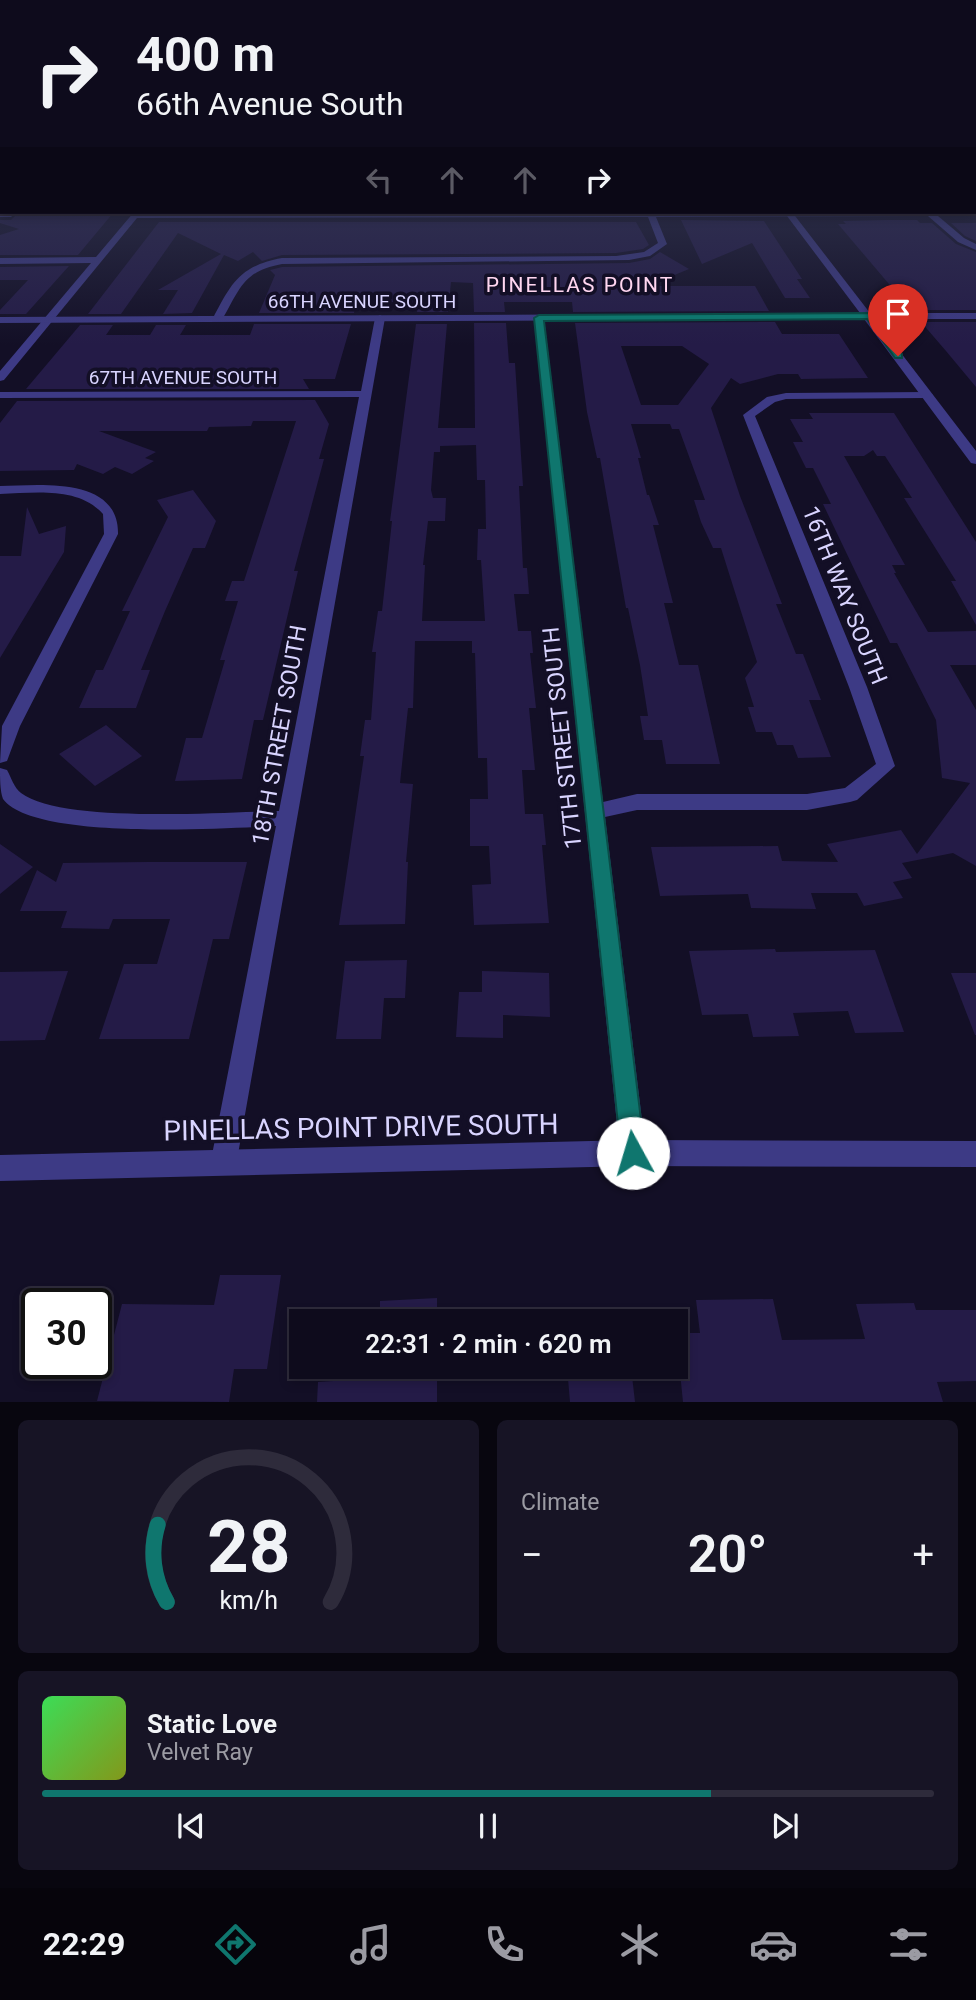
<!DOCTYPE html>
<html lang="en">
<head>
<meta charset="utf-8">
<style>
  body { margin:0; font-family:Roboto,sans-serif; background:#171425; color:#f1f3f6; height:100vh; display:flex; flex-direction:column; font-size:26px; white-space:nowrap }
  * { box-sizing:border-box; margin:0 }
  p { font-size:23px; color:#9b9ba3 }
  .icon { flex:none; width:38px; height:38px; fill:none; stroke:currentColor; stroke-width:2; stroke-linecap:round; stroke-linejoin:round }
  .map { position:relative; height:1402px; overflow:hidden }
  .side { display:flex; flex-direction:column; gap:18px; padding:18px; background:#08060f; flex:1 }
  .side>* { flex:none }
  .hud { position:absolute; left:0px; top:0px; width:976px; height:214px; box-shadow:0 4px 10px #0003,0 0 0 2px #2e2b3b; background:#0e0b1c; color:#f1f3f6; overflow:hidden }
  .speed { position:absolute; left:21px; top:1288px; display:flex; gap:14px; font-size:35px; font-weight:700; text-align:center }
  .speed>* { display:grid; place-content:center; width:91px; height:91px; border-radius:50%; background:#0e0b1c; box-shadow:0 4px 10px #0003,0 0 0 2px #2e2b3b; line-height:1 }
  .speed .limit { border:4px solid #111; border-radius:10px; background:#fff; color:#111 }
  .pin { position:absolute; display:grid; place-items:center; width:60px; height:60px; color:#fff; margin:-72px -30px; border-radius:50% 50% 50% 0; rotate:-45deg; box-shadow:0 0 7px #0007 }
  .pin .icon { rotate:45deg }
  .me { position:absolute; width:77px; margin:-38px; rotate:354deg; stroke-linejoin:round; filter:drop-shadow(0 0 5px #0008) }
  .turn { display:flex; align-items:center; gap:24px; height:147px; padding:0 21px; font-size:32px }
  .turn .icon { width:91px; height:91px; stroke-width:2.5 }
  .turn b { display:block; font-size:49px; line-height:60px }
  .lanes { display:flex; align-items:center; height:66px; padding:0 21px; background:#0003; justify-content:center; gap:35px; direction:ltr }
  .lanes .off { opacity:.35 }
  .big { font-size:52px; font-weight:600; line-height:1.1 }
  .side .card { flex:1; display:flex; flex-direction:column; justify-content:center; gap:10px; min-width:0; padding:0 24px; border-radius:10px; background:#171425 }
  .side .dial { align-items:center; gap:0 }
  .dial svg { height:182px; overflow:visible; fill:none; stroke:#2e2b3b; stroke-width:7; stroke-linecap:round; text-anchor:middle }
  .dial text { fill:#f1f3f6; stroke:none }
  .song { display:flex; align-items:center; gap:21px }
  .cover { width:84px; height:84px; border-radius:10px; background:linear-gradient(135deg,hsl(130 70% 55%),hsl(70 70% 35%)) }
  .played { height:7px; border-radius:4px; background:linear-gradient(90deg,#0f766e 75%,#2e2b3b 75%) }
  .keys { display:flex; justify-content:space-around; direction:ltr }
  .heat { display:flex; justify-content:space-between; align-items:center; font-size:38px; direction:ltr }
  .side .tiles { flex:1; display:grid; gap:18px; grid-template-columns:1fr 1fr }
  .card:last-child { grid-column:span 2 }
  .trip { position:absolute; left:289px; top:1309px; width:399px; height:70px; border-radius:0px; background:#0e0b1c; box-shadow:0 4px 10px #0003,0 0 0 2px #2e2b3b; font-weight:600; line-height:70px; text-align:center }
  .menu { display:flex; height:112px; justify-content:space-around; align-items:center; background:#06040b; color:#9b9ba3 }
  .menu .icon { width:49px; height:49px }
  .menu .on { color:#0f766e }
  .menu b { font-size:32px; color:#f1f3f6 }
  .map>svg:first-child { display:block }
  .building { fill:#241b47; fill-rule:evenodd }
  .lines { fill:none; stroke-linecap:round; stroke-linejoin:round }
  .minor { fill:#3d3a85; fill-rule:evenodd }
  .tertiary { fill:#3d3a85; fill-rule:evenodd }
  .route { fill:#0f766e; stroke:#0a4d48; stroke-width:2 }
  .labels { text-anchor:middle; stroke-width:7; stroke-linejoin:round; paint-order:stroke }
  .far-street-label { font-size:19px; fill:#d9d4ff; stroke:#130f26 }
  .far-neighbourhood-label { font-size:21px; letter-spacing:2px; fill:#ffd6f0; stroke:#130f26 }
  .street-label { font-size:23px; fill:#d9d4ff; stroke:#130f26 }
  .near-street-label { font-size:28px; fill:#d9d4ff; stroke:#130f26 }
</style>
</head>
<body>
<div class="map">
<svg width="976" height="1402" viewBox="0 0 976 1402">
  <rect width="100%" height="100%" fill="#130f26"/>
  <!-- building -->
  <path class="building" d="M19,212l19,4 4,-4 71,1 -35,42h-78v-20l19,-6 -19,-6v-3h11z
    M681,220l83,1 38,58h-5l13,19h-25l-33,-55 -50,21z
    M887,220h30l3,3h12l24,21 20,8v58h-65l-73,-86h8l-3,-3z
    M159,222h477l13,23 -6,4 -27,4 -334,2 -20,6 -9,-9 -15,9 -14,-6 -32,58 -29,1 15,-24h-20l63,-36 -43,-21 -57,81h-33z
    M951,223h25v18l-11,-5z
    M660,252l29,17 -41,17h107l14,25 -196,1 -1,-10h-68l1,10h-31l-1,-29 -22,-1 -3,30h-31l1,-9 -20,-1h-41l-3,11h-95l16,-38 -5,-5 12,-3 347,-4 21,-4z
    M69,266l-43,48h-26v-4l28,-30h-28v-13z
    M775,322l7,12h57l29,44 -67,1 -3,-5h-20l-38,10 -9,-6 -20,30 29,88 42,108h-6l20,50h7l18,46h-12l22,57 -33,1 -5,-13h-16l-5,-13h-16l-8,-25h6l-9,-29 12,-16 -36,-114h-8l-12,-26 -7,-22h11l-26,-71h-7l-2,-5h-39l10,34h-3l9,37h2l10,30h-6l20,78h-9l15,62h19l22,99h-54l-4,-24h-18l-4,-24h8l-8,-51 -12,-57h-2l-26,-150h-3l-10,-46 -12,-89zM621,346h61l27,18 -31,41h-37z
    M921,322h55v65l-30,-36z
    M474,323h32l3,40h6l8,123h-4l4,82h4l2,26h-15l4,37h13l2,22h-3l6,55h-7l6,62h-13l3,44h18l3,31h-4l7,78 -75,2 -2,-40 19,-1 -2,-38h-19v-47h18l-1,-41h-9l-3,-105h-3v-12h-57l-2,67h-5l-8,75 13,1 -7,78h2l-3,62 -66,1 25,-169h-4l5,-36h6l5,-68h-4l6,-41h4l10,-90h-2l26,-197h31l-9,104h37zM476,445l1,35h8l1,49h-8l-1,31h4l4,61h-63l3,-56h-2l5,-44h17l1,-23h-13l-2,-8 3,-38h6v-6z
    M254,324h97l-16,55h-32l6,10h-283l54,-64h33l-7,10h44l6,-10h30l-6,10h70z
    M315,400l14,24 -10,35h5l-30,112h4l-35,149h-9l-12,59 -67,2 11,-43h16l23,-78h-5l18,-59h-13l7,-20h12l52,-160h-43l-2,5 -42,1 -2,4h-108l57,21 -11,6 9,3 -22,13 -17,-7 -12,7 -26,-10 -3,6 -74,1v-48l17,-22z
    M809,413h85l82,129v83l-25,-44h5l-52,-83h8l-27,-42h-8l-4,-6 -9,6h-20l61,109h-13l4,8h-2l34,59 48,-1v34h-26l26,45v156l-23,-13 -51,10 10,15 -19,4 10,16 -39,8 -7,-13h-46l5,16 -65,-1 -3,-14 -88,2 -9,-49 127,-1 4,15 56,1 -11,-18 74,-14 16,24 53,-71 -28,-5 -6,-58 -39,-77h-7l-34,-70 -33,-69h8l-18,-36h-7l-13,-26h10l-13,-23h23z
    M193,490l23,31 -11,27h-12l-28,63 -24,59h9l-14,38h-57l17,-38h7l27,-59h-8l46,-94 -11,-17z
    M27,507l12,27 27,-8 -2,26 -64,106v-102h21z
    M106,725l36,31 -47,30 -36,-32z
    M0,844l33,23 -33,27z
    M147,862h100l-18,77h-16l-24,100h-90l25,-75h33l13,-45h-57l-4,10 -48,-1 6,-17h-47l17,-41 19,12 7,-19z
    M775,949l1,3 99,-2 29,82 -49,1 -7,-22 -55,2 6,23 -46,1 -5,-23 -46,1 -13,-64z
    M407,960l-2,38h-21l-3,41h-45l9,-78z
    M68,971l-23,69 -45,1v-69z
    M482,971l67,2 1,44 -47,-2v23l-47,-1 3,-45h23z
    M951,973h25v62h-1z
    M220,1275h61l-14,94h-33l-5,33 -132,-1 25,-97 92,1z
    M437,1298v23h-57v-20z
    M773,1299l9,41 83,-1 -9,-35 58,-1 2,7h60v71l-39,1 6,20h-260l-7,-69h24l-4,-33z
    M349,1367h88v35h-120l1,-20 30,-2z
    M567,1367h64l4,35h-65z"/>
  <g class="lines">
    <!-- minor -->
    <path class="minor" d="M975,174h1v4h-1z
      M0,177h2v4h-2z
      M976,211v4l-38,1 26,22 12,6v6l-18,-8 -30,-26 -272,1 11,27 -17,12 -21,4 -347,4c-39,7 -42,25 -60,56l-4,1 -5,-3c19,-36 27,-52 69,-60l334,-2 28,-4 14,-9 -10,-26 -511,1 -133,162 -4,1v-10l91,-108 -91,1v-6l96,-1 38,-45z
      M16,212l-5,5h-11v-4z
      M380,315l5,3 -148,842 -4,9 -9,4 -9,-4 -4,-9 65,-334c-52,2 -242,15 -273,-27 -3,-8 -3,-21 -3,-31l7,2c4,7 7,18 14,23 41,31 203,19 258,18l80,-414 -359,1v-6l361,-1 14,-73z
      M539,315l5,3 59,484 34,-8h170l38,-6 31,-24 -27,-77 -106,-272 24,-18 19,-4 141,-1 6,3 -6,3 -141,1 -11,3 -20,14 112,271 28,79 -38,34 -7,2 -43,8h-170l-32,7 41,336 -4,9 -9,4 -9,-4 -4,-9 -86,-835z
      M0,486c40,-1 119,-10 118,48l-98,192 -13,35 -7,2 2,-37 102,-192 -1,-20c-25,-28 -69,-21 -103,-20z"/>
    <!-- tertiary -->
    <path class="tertiary" d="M784,212h8l78,101h106v6h-101l101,132v13l-5,-1 -107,-144 -864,4v-6l860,-4z
      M633,1140l343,1v26l-343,-1 -633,15v-26z"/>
  </g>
  <!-- sky -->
  <linearGradient id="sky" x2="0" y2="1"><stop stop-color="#0a0815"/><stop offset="0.43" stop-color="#333752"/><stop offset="1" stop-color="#333752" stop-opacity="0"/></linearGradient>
  <rect width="976" height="345" fill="url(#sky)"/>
  <!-- route -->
  <path class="route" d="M870,313l32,41v4h-7l-28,-39 -323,2 101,832 -4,9 -8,3 -9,-3 -3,-9 -87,-835 5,-3z"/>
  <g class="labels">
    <!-- far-street labels -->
    <g class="far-street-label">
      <text x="362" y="308">66TH AVENUE SOUTH</text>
      <text x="183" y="384">67TH AVENUE SOUTH</text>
    </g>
    <!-- far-neighbourhood labels -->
    <g class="far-neighbourhood-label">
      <text x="580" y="292">PINELLAS POINT</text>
    </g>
    <!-- street labels -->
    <g class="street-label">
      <text transform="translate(845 595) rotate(68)" y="8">16TH WAY SOUTH</text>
      <text transform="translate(279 735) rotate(-80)" y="8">18TH STREET SOUTH</text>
      <text transform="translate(562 738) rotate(-96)" y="8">17TH STREET SOUTH</text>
    </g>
    <!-- near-street labels -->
    <g class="near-street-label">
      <text transform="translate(361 1127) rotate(-1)" y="10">PINELLAS POINT DRIVE SOUTH</text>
    </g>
  </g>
</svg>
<div class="speed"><div class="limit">30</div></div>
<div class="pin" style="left:898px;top:356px;background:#d93025"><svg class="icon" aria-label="arrive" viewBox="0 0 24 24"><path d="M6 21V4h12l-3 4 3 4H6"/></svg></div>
<svg class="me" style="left:633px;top:1153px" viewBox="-20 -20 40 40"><circle r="19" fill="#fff"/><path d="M0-13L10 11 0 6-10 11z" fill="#0f766e"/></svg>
<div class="trip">22:31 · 2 min · 620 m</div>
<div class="hud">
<div class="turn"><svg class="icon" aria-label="right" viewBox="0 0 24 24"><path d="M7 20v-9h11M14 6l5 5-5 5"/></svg><div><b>400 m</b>66th Avenue South</div></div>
<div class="lanes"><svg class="icon off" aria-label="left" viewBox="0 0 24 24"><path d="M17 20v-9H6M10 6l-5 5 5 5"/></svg><svg class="icon off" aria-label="ahead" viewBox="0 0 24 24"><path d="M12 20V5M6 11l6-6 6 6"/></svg><svg class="icon off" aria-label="ahead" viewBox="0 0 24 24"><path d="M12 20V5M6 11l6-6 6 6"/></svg><svg class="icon" aria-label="right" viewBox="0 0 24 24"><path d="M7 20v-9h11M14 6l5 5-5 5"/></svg></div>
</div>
</div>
<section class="side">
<div class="tiles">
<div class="card dial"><svg viewBox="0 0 100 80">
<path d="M14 69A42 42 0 1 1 86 69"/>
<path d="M14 69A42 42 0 0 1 10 35" stroke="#0f766e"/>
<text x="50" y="56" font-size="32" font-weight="700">28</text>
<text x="50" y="72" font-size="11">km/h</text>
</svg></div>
<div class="card"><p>Climate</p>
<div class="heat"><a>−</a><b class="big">20°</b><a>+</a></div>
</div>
<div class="card">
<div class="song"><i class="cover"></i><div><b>Static Love</b><p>Velvet Ray</p></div></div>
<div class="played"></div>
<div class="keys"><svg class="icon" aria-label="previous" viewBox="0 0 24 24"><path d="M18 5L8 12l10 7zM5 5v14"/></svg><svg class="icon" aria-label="pause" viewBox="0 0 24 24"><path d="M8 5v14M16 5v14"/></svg><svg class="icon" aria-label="next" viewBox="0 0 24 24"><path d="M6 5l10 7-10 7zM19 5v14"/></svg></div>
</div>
</div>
</section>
<nav class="menu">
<b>22:29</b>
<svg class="icon on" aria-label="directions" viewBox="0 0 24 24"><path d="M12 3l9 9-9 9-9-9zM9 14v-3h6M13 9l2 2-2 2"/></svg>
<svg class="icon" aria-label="music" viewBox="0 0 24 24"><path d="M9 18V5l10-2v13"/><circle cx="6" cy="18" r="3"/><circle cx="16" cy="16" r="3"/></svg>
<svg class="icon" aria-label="phone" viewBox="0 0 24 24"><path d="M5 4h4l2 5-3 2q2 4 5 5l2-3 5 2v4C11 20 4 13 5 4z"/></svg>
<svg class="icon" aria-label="climate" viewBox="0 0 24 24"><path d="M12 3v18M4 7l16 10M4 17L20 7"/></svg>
<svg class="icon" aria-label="car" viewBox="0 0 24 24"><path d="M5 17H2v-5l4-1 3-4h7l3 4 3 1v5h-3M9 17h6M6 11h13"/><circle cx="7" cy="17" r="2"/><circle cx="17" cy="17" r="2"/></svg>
<svg class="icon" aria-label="filters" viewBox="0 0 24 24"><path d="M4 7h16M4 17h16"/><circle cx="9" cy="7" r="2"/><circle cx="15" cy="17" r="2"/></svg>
</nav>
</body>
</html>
